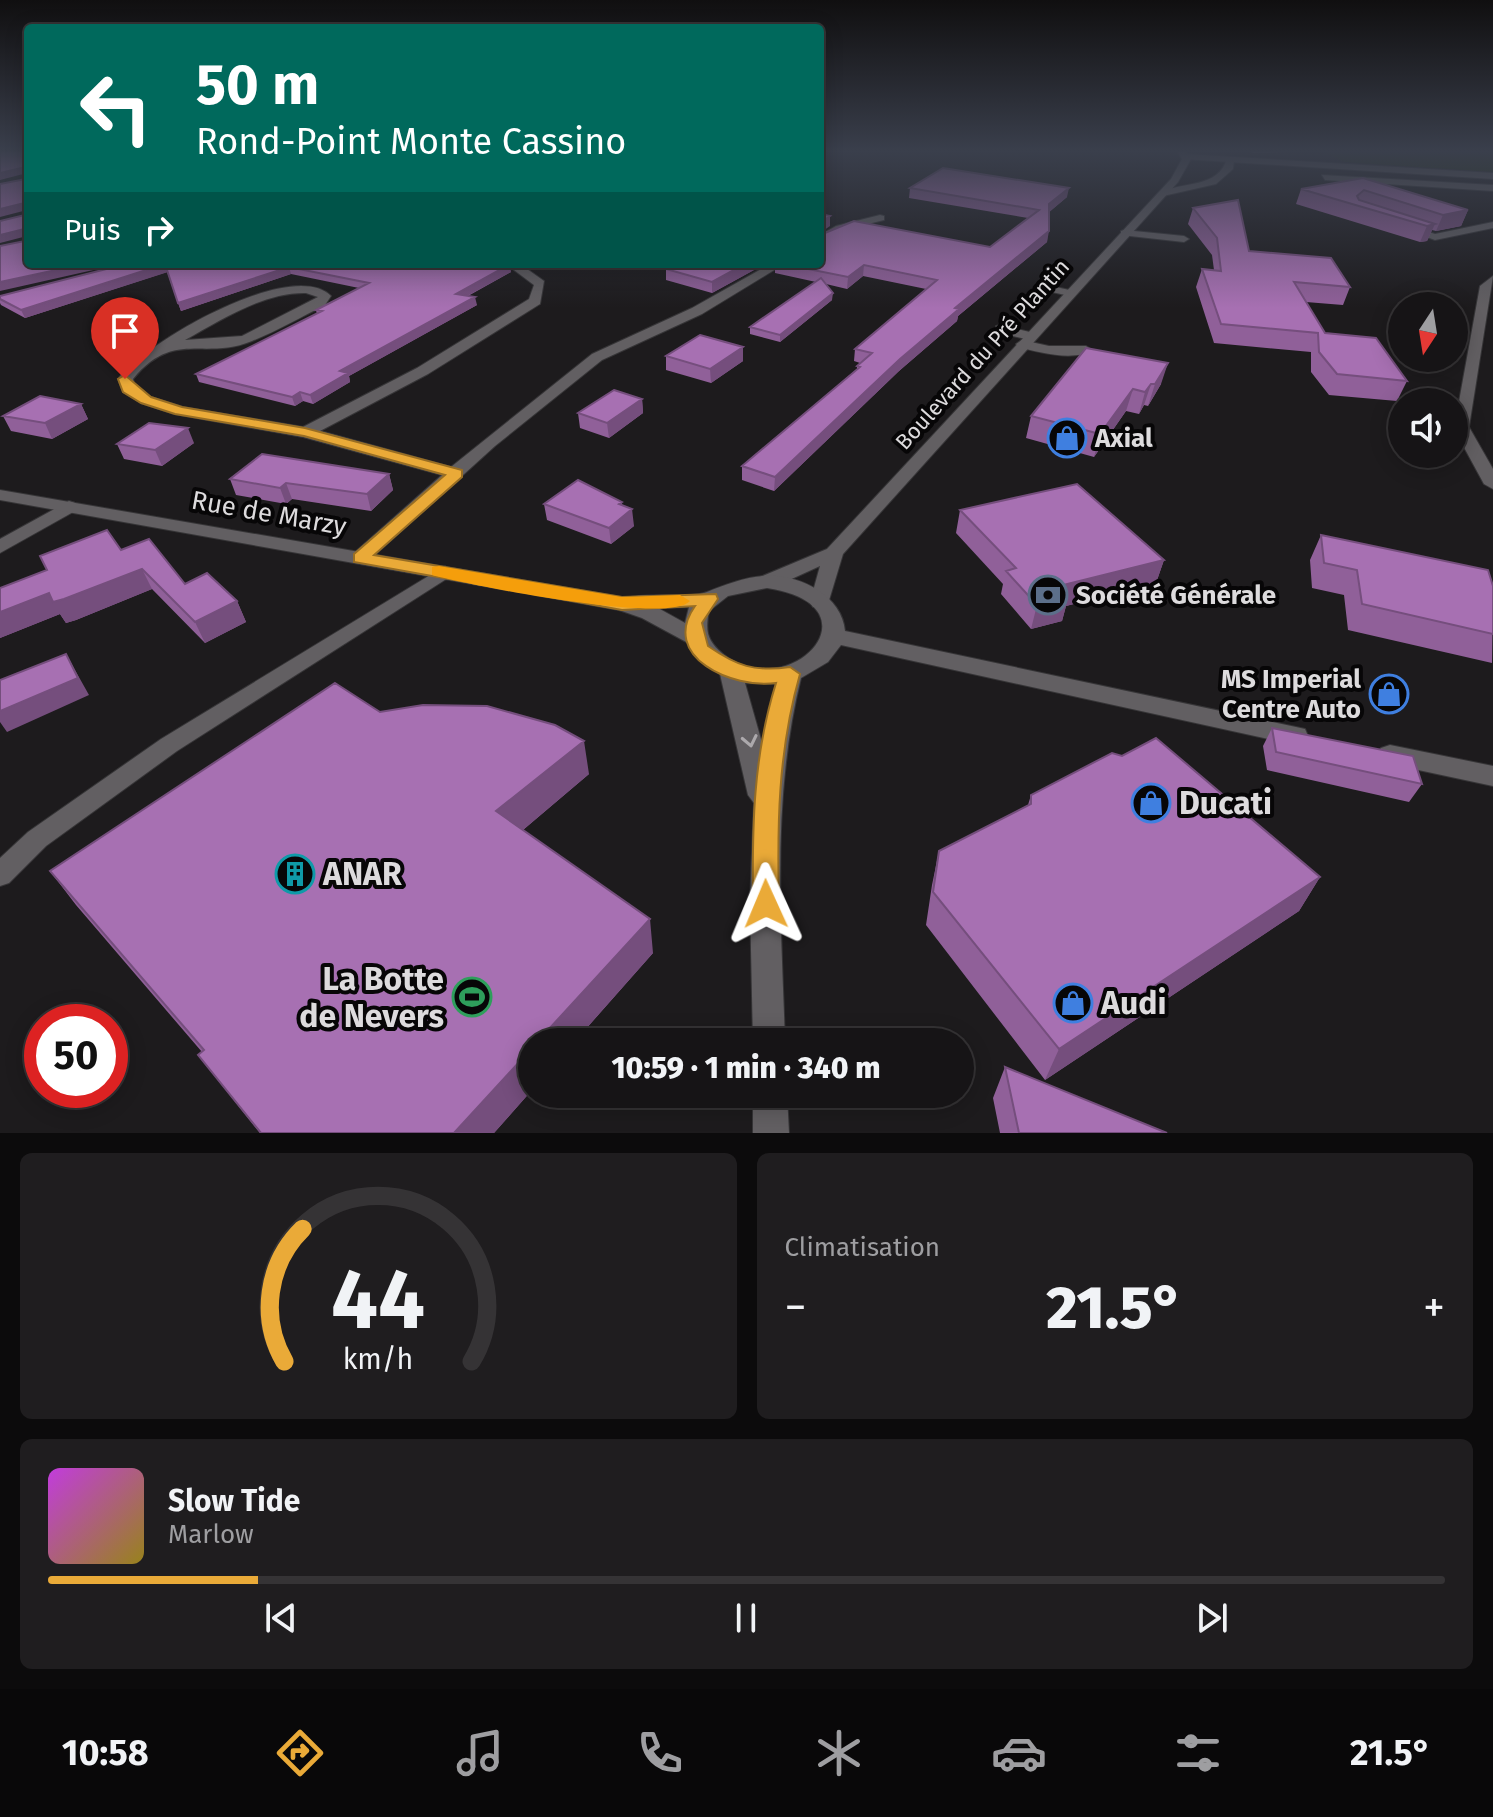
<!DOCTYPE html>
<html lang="fr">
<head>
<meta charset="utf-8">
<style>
  body { margin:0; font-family:"Fira Sans",sans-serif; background:#1f1d1f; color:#f1f3f6; height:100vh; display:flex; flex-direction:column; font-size:30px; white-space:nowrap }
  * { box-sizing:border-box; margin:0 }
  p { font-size:26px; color:#9e9ea1 }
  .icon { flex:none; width:44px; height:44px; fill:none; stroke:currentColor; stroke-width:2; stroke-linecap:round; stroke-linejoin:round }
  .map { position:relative; height:1133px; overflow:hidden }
  .side { display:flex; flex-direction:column; gap:20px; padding:20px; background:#0c0b0c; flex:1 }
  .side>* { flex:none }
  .guide { position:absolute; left:24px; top:24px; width:800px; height:244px; border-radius:8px; box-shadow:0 4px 20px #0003,0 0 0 2px #353335; background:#00695c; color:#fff; overflow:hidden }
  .needle { width:52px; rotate:192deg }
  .buttons { position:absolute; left:1388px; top:292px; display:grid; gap:16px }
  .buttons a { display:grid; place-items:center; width:80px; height:80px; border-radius:50%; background:#161416; box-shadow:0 4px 20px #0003,0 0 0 2px #353335; font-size:40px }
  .speed { position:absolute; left:24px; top:1004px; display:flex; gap:16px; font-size:40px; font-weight:700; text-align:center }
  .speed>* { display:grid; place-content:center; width:104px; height:104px; border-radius:50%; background:#161416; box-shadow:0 4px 20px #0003,0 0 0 2px #353335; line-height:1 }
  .speed .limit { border:12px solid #d22; background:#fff; color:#111 }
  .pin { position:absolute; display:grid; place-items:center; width:68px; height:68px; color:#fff; margin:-82px -34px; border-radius:50% 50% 50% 0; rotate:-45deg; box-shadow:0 0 8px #0007 }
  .pin .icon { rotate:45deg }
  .me { position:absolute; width:88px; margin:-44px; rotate:359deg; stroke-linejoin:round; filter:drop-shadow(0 0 6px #0008) }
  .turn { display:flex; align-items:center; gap:28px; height:168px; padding:0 40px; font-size:36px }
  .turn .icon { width:104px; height:104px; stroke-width:2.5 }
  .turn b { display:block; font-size:56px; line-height:68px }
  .then { display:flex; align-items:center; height:76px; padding:0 40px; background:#0003; gap:16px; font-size:30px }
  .big { font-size:60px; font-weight:800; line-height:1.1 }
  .side .tile { flex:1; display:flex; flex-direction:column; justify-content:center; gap:12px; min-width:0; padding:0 28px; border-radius:12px; background:#1f1d1f }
  .side .dial { align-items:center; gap:0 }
  .dial svg { height:208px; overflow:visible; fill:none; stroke:#353335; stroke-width:7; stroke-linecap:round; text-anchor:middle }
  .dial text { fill:#f1f3f6; stroke:none }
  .song { display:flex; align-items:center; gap:24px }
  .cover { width:96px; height:96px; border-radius:12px; background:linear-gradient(135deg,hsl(290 70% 55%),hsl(50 70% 35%)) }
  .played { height:8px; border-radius:4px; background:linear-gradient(90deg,#eaaa38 15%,#353335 15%) }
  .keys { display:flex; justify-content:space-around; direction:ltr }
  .heat { display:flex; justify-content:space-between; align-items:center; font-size:44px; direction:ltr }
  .side .tiles { flex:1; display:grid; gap:20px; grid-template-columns:1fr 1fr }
  .tile:last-child { grid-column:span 2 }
  .trip { position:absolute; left:518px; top:1028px; width:456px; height:80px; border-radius:40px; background:#161416; box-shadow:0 4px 20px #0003,0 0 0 2px #353335; font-weight:800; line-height:80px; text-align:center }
  .tab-bar { display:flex; height:128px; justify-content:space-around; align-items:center; background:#090809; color:#9e9ea1 }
  .tab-bar .icon { width:56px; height:56px }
  .tab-bar .current { color:#eaaa38 }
  .tab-bar b { font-size:36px; color:#f1f3f6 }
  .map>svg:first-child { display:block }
  .green { fill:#1d2d08 }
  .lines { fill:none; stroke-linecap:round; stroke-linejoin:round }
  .service-casing { stroke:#363537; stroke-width:2 }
  .minor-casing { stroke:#363537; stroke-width:2 }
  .tertiary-casing { stroke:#363537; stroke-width:2 }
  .secondary-casing { stroke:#363537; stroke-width:2 }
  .service { fill:#625f62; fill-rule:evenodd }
  .minor { fill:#625f62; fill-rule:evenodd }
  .tertiary { fill:#625f62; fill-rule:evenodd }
  .secondary { fill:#625f62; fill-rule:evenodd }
  .wall { fill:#906099 }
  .shaded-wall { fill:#754e7d }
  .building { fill:#a770b2; stroke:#754e7d; stroke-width:2 }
  .oneway { stroke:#aca9ac }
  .route { fill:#eaaa38; stroke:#986e24; stroke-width:2 }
  .slow { fill:#f59e0b }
  .labels { text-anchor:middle; stroke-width:8; stroke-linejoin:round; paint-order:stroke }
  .far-street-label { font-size:22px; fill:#dddbdd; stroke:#070607 }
  .poi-label { font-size:26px; font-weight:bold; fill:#dddbdd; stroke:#070607; text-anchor:start }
  .street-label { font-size:26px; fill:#dddbdd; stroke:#070607 }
  .near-poi-label { font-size:32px; font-weight:bold; fill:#dddbdd; stroke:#070607; text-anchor:start }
</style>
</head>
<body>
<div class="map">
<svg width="1493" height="1133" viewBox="0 0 1493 1133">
  <rect width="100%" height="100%" fill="#1d1b1d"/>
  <!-- green -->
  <path class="green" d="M1319,150h174v22l-149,-10z"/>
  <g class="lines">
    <defs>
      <path id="service" d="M1227,158l7,2 -1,9 -17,15 -53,12 -4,-3c23,-12 60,-4 68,-35z
        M1322,175l171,10v6l-168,-11z
        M1493,222v6l-58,12 -33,-12 5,-3 28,9z
        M1124,230l60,6 5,3 -5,3 -63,-7v-4z
        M1042,284l32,7 2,2 -6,3 -32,-7 -2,-2z
        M1000,325l34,8 2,3 -6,4 -34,-8v-6z
        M1022,340l27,6h37l6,4c-18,12 -54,2 -74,-3l-2,-3z
        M445,566l9,6 -3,4 -274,175 -131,95 -37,37 -9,3v-28l28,-26 133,-93z"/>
      <path id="minor" d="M1186,154l307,19v6l-310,-20z
        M880,215l4,1v4l-40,10 -24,13v-8l16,-9z
        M506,264h14l24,17 -4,23 -112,70 -108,57 131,36 141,-113 100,-46 78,-44h14l-82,50 -100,46 -107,86 -128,116 -7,2 -10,-6 3,-4 89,-79 -139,-38 -129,-23 -33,-11 -18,-11 -5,-13c26,-36 174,-122 213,-83l-6,9c-24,12 -48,26 -73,36 -48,20 -78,-12 -119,38l2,8 16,10 32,10 120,20 114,-59 112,-69 5,-14zM306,293l12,4 -76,39 -57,4c36,-20 79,-48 121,-47z
        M1493,276l-24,151 24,42v20l-9,-5 -30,-55 26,-143z
        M69,501l6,2 3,4 -3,4 -75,42v-14z"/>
      <path id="tertiary" d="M1176,150h8l7,9 -13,23 -335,372 -16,53h-14l-3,-5 10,-36 -46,21h-14l-3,-5 3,-5 67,-28 344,-370 11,-20z"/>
      <path id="secondary" d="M0,490l626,108c25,-7 59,2 81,-6 18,-7 38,-15 59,-16 32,-2 76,19 79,55l451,96 9,2 3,7 -3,7 -9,2 -455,-100 -13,17 -27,16c-30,121 -20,241 -16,364h-32l-3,-139 4,-100 -6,-8 -28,-121 -24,-18 -6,-12 -48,-26 -23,-8 -619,-110zM767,588c117,18 22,119 -44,66 -16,-13 -18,-23 -14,-43l19,-15zM689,607l-4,16 -27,-15zM745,683l31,1 -14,59z
        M1390,745l103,21v20l-112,-24 -4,-7 4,-7z
        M753,1094h34l2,39h-36z"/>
    </defs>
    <!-- service casing -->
    <use href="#service" class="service-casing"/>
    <!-- minor casing -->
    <use href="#minor" class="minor-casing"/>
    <!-- tertiary casing -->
    <use href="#tertiary" class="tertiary-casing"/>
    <!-- secondary casing -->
    <use href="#secondary" class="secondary-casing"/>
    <!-- service -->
    <use href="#service" class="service"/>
    <!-- minor -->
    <use href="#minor" class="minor"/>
    <!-- tertiary -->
    <use href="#tertiary" class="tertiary"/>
    <!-- secondary -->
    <use href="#secondary" class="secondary"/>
  </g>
  <!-- wall -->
  <path class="wall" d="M1245,150h75v1l-66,2z
    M1363,178l105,32 -7,16 -25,5 -4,-1 -5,11 -7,1 -124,-38 5,-15z
    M910,188l157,9 -18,15 -2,30 -89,74 -1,5 -58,50 -125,120 -32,-11v-14l115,-97v-3l3,-3 -6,-2 1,-12 71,-60 -63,-13 -16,13 -21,-5 6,16 -52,42 -30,-8v-7l66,-45 -41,-9v-9h45l170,-17 38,-29 -119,-20z
    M1193,208l56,43 101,36 -7,18 -37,-3 19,31 82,48 -10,20 -68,-6 -18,-23v-20l-97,-9 -18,-56 6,-18 12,1 -2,-15 -24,-31z
    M126,264l385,8 -43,24 9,9 -128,71 1,6 -37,22 -10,-3 -8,5 -96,-24 -3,-8 121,-60 -1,-4 43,-22 -68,-14 -110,37 -14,-39 -142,46 -24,-13 -1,-2v-7z
    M765,264l-53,29 -46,-13v-11z
    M743,347v14l-32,22 -45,-13v-14z
    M1086,348l75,36 -13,22 -4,-1 -5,9 -13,-3 -32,46 -68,-19 5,-22z
    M642,399l1,14 -34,25 -29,-10 -2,-15z
    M81,404l7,15 -36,20 -41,-8 -8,-15z
    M194,443l-32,23 -38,-7 -7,-15z
    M389,474l4,16 -22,21 -79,-12 -6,5 -50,-9 -6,-16z
    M622,502v3l12,21 -23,18 -64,-24 -3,-16z
    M960,510l204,50 -8,23 -90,23 -4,15 -31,8 -30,-35 2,-10 -47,-51z
    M1321,535l172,51 -1,77 -144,-33 -4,-35 -32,-7 -2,-28z
    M121,550l64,34 52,17 9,21 -41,21 -53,-54 -76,31 -10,3 -6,-9 -60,24v-50z
    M380,712l209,62 -66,56 130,123 -159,180h-234l-62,-78 4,-3 -126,-147 -26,-34z
    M1272,728l150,56 -13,18 -142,-32 -4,-24z
    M1031,795l289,82 -21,34 -254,169 -119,-155 6,-40 7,-34 89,-46z
    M1005,1067l162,66h-167l-7,-35z"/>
  <!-- shaded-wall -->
  <path class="shaded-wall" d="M25,167l2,6 -27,7v-7z
    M1069,188l-2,9 -20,17 2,-10z
    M24,203l3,7 -27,7v-8z
    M1468,210l-7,16 -25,5 7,-16z
    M830,216v10l-10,7v-10z
    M1435,224l-8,17 -7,1 7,-16z
    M24,229l3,7 -27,7v-8z
    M1049,231l-2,11 -89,74 -1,5 -58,50 -125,120 1,-14 180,-169z
    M84,264h36l-120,27v-9z
    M165,264l3,8 -143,46 -4,-8z
    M510,264l1,8 -53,29 -2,-7z
    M745,264h20l-53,29v-11z
    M864,265l-1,11 -16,13 1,-12z
    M289,267l2,7 -110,37 -3,-8z
    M833,293l-1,7 -52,42v-7z
    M475,297l2,8 -128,71 1,6 -37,22 -3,-9 30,-24z
    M743,347v14l-32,22 -1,-14z
    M1168,363l-7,21 -13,22 7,-22z
    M1151,384l-7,21 -5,9 6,-22z
    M1133,389l-7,22 -32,46 6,-23z
    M300,392l3,9 -8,5 -3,-9z
    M642,399l1,14 -34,25 -2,-15z
    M81,404l7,15 -36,20 -7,-16z
    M188,428l6,15 -32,23 -7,-16z
    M389,474l4,16 -22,21 -4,-17z
    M286,483l6,16 -6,5 -6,-16z
    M622,502l1,15 9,-8 2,17 -23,18 -2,-16 10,-24z
    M1164,560l-8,23 -90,23 -4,15 -31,8 6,-24 22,-19z
    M142,569l10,20 -76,31 -10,3 -6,-9 -60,24v-26l49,-19z
    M237,601l9,21 -41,21 -10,-21z
    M66,654l23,41 -82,37 -7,-10v-11z
    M584,741l5,33 -84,71 -9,-34z
    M1320,877l-21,34 -254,169 14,-31z
    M650,919l3,34 -79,89h-37z
    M532,1048v42l-38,43h-40z"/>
  <!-- building -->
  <path class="building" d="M0,150h28v20l-3,-3 -25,6z
    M943,168l126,20 -20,16v27l-94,77 4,1 -59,50 -125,118 -33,-11 118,-99 -3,-1 15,-13 -17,-4 82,-69 -73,-15 -16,12 -65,-13h37v-29l34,-14 136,26 49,-37 -129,-22z
    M28,171v93h56l-84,18v-36l25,-5 3,-9 -4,-3 -24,6v-14l25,-6 3,-9 -4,-3 -24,6v-25l26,-5z
    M1363,178l105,32 -25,5 -79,-25 -7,6 2,4 76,24 -8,2 -126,-37z
    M1238,200l11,51 82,7 19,29 -56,-5 31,51 51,5 31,43 -70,-7 -18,-22 -1,-19 -97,-9 -19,-55 19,2 -4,-33 -24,-30z
    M820,214l10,2 -10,7z
    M126,264h384l-54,30 19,3 -135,74 8,2 -38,22 -10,-3 -8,5 -96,-23 126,-63 -6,-1 53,-27 -80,-16 -111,36 -13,-39 -144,46 -21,-11v-3z
    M676,264h69l-33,18 -46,-13z
    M821,278l12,15 -53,42 -30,-8z
    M700,335l43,12 -33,22 -44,-13z
    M1086,348l82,15 -13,21h-4l-6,8 -12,-3 -33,45 -69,-18z
    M614,390l28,9 -35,24 -29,-10z
    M40,396l41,8 -36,19 -42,-7z
    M149,423l39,5 -33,22 -38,-6z
    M262,454l127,20 -22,20 -81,-11 -6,5 -50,-9z
    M578,480l44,22 -3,2 13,5 -23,19 -65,-24z
    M1077,484l87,76 -105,26 10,10 -32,9 -31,-34 10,-3 -56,-58z
    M107,530l14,20 28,-11 36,45 22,-11 30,28 -42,21 -53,-53 -78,30 -11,3 -4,-9 -49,19v-24l47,-18 -7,-14z
    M1321,535l167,35 5,16v48l-131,-30 -5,-34 -33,-7z
    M66,654l12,24 -78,33v-31z
    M335,683l45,29 43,-7 64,1 68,19 29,16 -88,70 154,108 -113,123h-5v6l-78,85h-193l-63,-78 6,-5 -154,-179z
    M1272,728l141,28 9,28 -146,-32z
    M1156,738l164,139 -261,172 -126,-157 6,-41 92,-47v-9l81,-42 10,3z
    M1005,1067l162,66h-148z"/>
  <!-- one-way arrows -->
  <defs><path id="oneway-chevron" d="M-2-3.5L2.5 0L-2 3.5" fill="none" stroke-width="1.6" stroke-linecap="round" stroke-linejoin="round" transform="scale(2)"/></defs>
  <use class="oneway" href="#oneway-chevron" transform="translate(750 741) rotate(78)"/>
  <!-- sky -->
  <linearGradient id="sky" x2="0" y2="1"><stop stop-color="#100f10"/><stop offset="0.49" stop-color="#3a3f4c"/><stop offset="1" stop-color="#3a3f4c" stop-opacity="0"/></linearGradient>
  <rect width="1493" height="308" fill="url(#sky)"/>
  <!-- route -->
  <path class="route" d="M125,375l26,22 31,10 123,21 157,42v7l-88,78 248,42 94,-3 2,5 -16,24 6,23c29,20 46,26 82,21l10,7c-22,77 -23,151 -21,230l-3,8 -10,4 -9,-4 -4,-8c-1,-76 0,-148 23,-221 -43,6 -117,-26 -81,-77l-73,4 -268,-48v-8l91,-79 -141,-39 -129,-22 -34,-11 -18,-11 -5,-13z"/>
  <!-- slow -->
  <path class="slow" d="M439,566l183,31 58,-2 10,6c-21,24 -221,-16 -258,-26v-8z"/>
  <!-- icons -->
  <defs>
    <symbol id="shop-ring" viewBox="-11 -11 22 22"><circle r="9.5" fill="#070607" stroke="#3f7fe0" stroke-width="1.5"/><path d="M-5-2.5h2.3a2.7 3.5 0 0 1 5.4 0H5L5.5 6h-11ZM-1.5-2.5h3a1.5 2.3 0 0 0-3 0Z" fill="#3f7fe0"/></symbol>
    <symbol id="bank-ring" viewBox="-11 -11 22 22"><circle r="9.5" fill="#070607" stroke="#5c6f8a" stroke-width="1.5"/><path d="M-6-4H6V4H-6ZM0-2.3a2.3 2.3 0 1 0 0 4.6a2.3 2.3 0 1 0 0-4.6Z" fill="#5c6f8a"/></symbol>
    <symbol id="building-ring" viewBox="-11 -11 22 22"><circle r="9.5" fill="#070607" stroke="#0f9aa8" stroke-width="1.5"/><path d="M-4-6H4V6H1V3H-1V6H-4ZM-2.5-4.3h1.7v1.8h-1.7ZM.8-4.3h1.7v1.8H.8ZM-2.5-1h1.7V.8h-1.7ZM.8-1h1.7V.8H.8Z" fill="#0f9aa8"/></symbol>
    <symbol id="stadium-ring" viewBox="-11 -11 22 22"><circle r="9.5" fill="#070607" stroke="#2e9e5b" stroke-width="1.5"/><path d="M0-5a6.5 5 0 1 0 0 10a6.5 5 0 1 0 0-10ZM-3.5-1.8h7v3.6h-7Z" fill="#2e9e5b"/></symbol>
  </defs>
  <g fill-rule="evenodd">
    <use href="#shop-ring" x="1045" y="416" width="44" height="44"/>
    <use href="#bank-ring" x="1026" y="573" width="44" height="44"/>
    <use href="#shop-ring" x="1367" y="672" width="44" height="44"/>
    <use href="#shop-ring" x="1129" y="781" width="44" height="44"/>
    <use href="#building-ring" x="273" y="852" width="44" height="44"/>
    <use href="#stadium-ring" x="450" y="975" width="44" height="44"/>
    <use href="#shop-ring" x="1051" y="981" width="44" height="44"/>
  </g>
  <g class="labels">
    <!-- far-street labels -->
    <g class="far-street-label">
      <text transform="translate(982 354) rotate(-48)" y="8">Boulevard du Pré Plantin</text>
    </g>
    <!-- poi labels -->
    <g class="poi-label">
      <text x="1095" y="447">Axial</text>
      <text x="1076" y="604">Société Générale</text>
      <text x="1361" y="688" text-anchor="end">MS Imperial<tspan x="1361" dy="30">Centre Auto</tspan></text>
    </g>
    <!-- street labels -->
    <g class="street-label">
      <text transform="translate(269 513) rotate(10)" y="9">Rue de Marzy</text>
    </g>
    <!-- near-poi labels -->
    <g class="near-poi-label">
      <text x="1179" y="814">Ducati</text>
      <text x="323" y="885">ANAR</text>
      <text x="444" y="990" text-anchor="end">La Botte<tspan x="444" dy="37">de Nevers</tspan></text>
      <text x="1101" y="1014">Audi</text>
    </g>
  </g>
</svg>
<div class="buttons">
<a><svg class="needle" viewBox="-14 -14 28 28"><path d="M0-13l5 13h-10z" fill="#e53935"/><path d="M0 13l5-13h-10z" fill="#9e9ea1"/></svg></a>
<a><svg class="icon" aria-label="sound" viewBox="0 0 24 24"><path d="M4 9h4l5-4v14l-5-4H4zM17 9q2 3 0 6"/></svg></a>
</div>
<div class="speed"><div class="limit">50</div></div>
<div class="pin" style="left:125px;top:379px;background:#d93025"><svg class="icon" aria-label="arrive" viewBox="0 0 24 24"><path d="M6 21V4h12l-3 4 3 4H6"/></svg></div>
<svg class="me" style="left:766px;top:904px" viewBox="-20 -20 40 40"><path d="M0-17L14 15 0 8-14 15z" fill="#eaaa38" stroke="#fff" stroke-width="4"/></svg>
<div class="trip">10:59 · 1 min · 340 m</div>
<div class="guide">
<div class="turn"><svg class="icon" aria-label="left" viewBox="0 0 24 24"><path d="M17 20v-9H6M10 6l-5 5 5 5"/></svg><div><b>50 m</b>Rond-Point Monte Cassino</div></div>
<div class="then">Puis<svg class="icon" aria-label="right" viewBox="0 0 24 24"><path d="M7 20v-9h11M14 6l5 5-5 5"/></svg></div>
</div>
</div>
<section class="side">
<div class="tiles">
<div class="tile dial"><svg viewBox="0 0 100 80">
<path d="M14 69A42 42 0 1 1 86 69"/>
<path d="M14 69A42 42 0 0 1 21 18" stroke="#eaaa38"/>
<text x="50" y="56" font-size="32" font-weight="700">44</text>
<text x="50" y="72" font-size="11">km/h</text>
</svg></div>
<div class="tile"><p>Climatisation</p>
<div class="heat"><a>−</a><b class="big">21.5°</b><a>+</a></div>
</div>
<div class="tile">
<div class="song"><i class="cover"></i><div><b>Slow Tide</b><p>Marlow</p></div></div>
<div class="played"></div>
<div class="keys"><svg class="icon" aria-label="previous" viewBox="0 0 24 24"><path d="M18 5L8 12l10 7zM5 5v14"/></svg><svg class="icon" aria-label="pause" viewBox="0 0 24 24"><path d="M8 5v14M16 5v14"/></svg><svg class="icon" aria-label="next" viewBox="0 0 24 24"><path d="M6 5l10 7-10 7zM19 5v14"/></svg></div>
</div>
</div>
</section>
<nav class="tab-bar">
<b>10:58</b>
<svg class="icon current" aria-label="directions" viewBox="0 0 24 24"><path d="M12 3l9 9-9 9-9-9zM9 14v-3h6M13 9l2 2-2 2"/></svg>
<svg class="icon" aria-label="music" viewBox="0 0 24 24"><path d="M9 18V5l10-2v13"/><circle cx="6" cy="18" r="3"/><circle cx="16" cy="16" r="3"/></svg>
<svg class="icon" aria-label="phone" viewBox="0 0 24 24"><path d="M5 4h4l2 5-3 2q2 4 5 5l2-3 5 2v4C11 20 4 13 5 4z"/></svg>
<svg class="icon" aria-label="climate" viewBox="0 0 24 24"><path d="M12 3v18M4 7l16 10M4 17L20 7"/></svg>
<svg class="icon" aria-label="car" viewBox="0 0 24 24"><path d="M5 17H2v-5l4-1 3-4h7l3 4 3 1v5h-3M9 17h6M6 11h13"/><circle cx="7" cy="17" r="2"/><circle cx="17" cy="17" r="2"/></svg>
<svg class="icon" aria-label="filters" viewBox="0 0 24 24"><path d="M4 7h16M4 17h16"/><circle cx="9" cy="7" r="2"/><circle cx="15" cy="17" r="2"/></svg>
<b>21.5°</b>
</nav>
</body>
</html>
